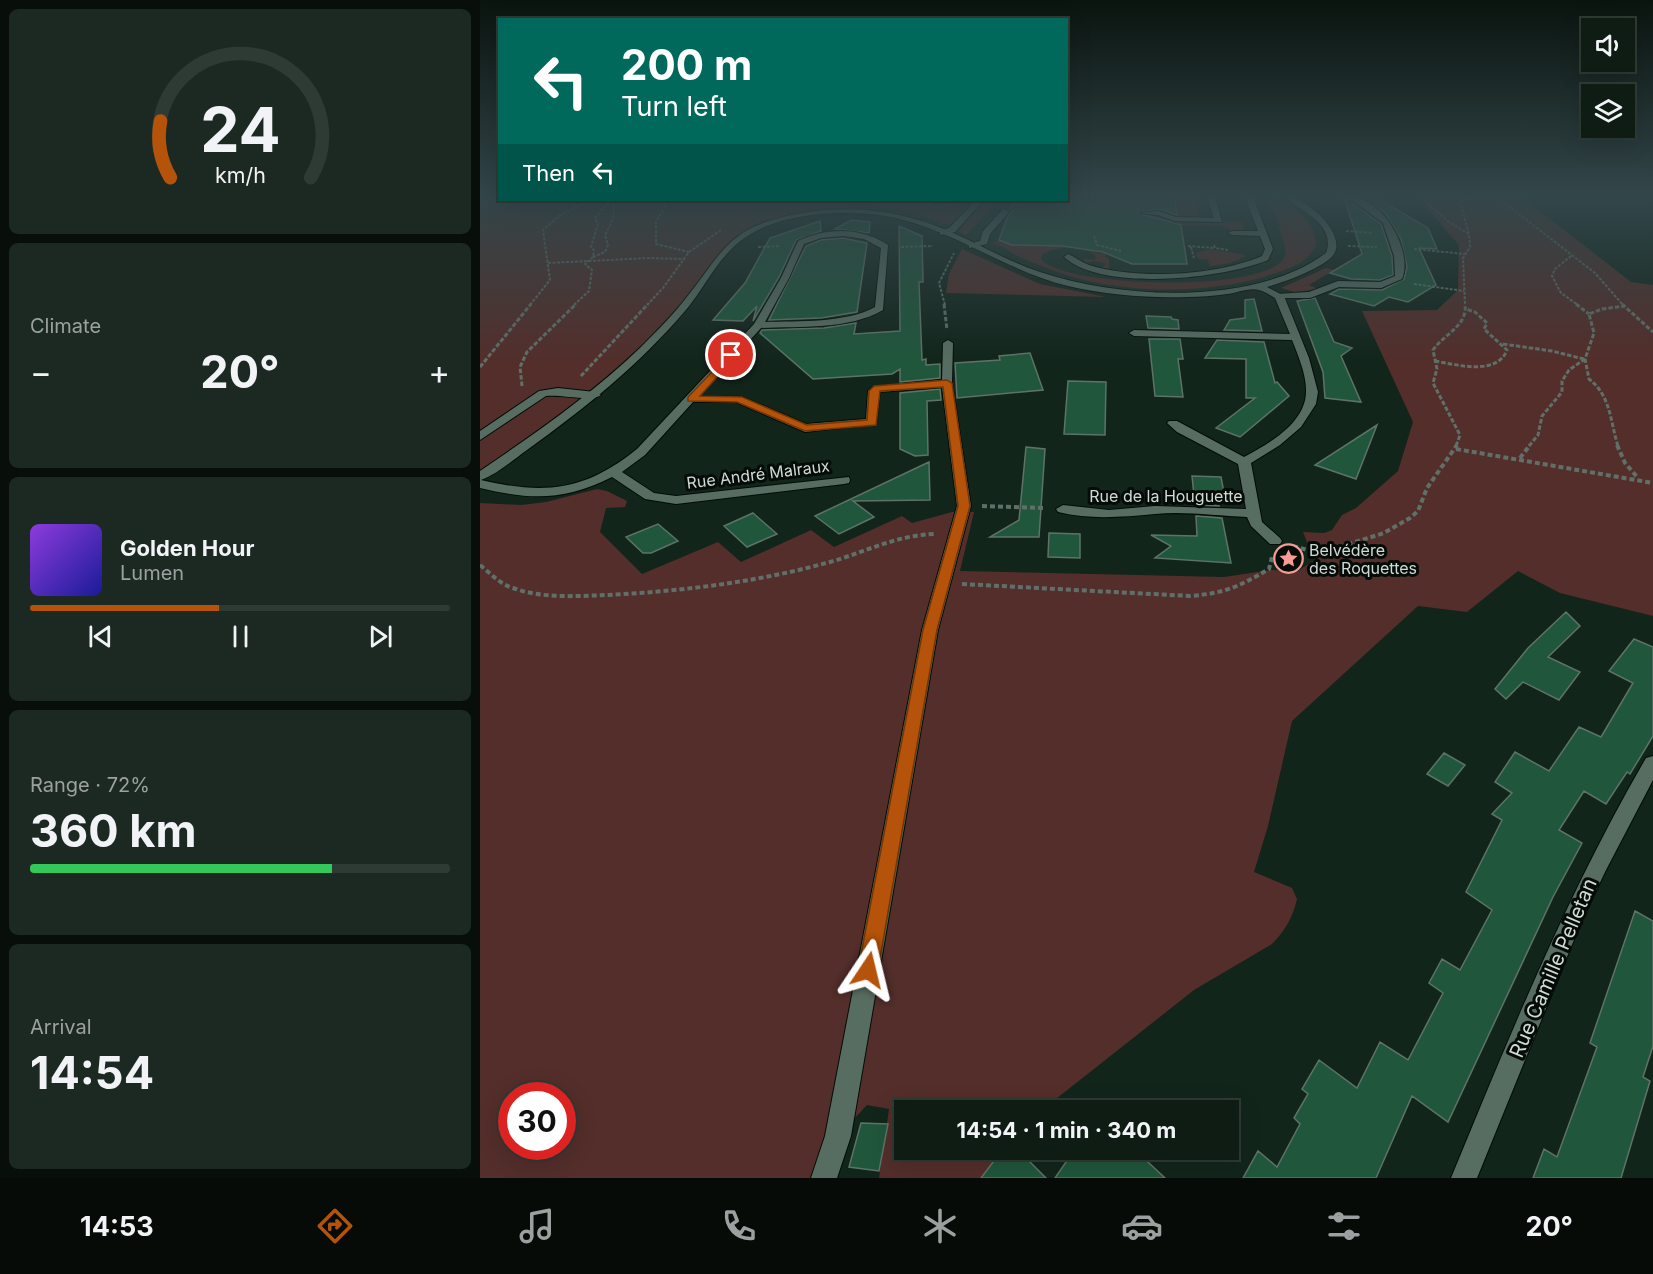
<!DOCTYPE html>
<html lang="en">
<head>
<meta charset="utf-8">
<style>
  body { margin:0; font-family:Inter,sans-serif; background:#1c2922; color:#f1f3f6; height:100vh; display:flex; flex-direction:column; font-size:22px; white-space:nowrap }
  * { box-sizing:border-box; margin:0 }
  p { font-size:20px; color:#9ba1a0 }
  .icon { flex:none; width:33px; height:33px; fill:none; stroke:currentColor; stroke-width:2; stroke-linecap:round; stroke-linejoin:round }
  .map { position:relative; flex:1; overflow:hidden }
  .panel { display:flex; flex-direction:column; gap:9px; padding:9px; background:#080f0b; width:480px }
  .panel>* { flex:none }
  .hud { position:absolute; left:18px; top:18px; width:570px; height:183px; border-radius:0px; box-shadow:0 6px 24px #0002,0 0 0 2px #2e3a34; background:#00695c; color:#fff; overflow:hidden }
  .controls { position:absolute; left:1101px; top:18px; display:grid; gap:12px }
  .controls a { display:grid; place-items:center; width:54px; height:54px; border-radius:0px; background:#0e1c14; box-shadow:0 6px 24px #0002,0 0 0 2px #2e3a34; font-size:30px }
  .speed { position:absolute; left:18px; top:1082px; display:flex; gap:12px; font-size:30px; font-weight:700; text-align:center }
  .speed>* { display:grid; place-content:center; width:78px; height:78px; border-radius:50%; background:#0e1c14; box-shadow:0 6px 24px #0002,0 0 0 2px #2e3a34; line-height:1 }
  .speed .limit { border:9px solid #d22; background:#fff; color:#111 }
  .pin { position:absolute; display:grid; place-items:center; width:51px; height:51px; color:#fff; margin:-26px; border:3px solid #fff; border-radius:50%; box-shadow:0 2px 6px #0007 }
  .me { position:absolute; width:66px; margin:-33px; rotate:10deg; stroke-linejoin:round; filter:drop-shadow(0 0 4px #0008) }
  .turn { display:flex; align-items:center; gap:21px; height:126px; padding:0 24px; font-size:27px }
  .turn .icon { width:78px; height:78px; stroke-width:2.5 }
  .turn b { display:block; font-size:42px; line-height:51px }
  .then { display:flex; align-items:center; height:57px; padding:0 24px; background:#0003; gap:12px; font-size:22px }
  .big { font-size:45px; font-weight:700; line-height:1.1 }
  .panel .card { flex:1; display:flex; flex-direction:column; justify-content:center; gap:9px; min-width:0; padding:0 21px; border-radius:9px; background:#1c2922 }
  .panel .dial { align-items:center; gap:0 }
  .dial svg { height:156px; overflow:visible; fill:none; stroke:#2e3a34; stroke-width:7; stroke-linecap:round; text-anchor:middle }
  .dial text { fill:#f1f3f6; stroke:none }
  .song { display:flex; align-items:center; gap:18px }
  .cover { width:72px; height:72px; border-radius:9px; background:linear-gradient(135deg,hsl(270 70% 55%),hsl(240 70% 35%)) }
  .played { height:6px; border-radius:3px; background:linear-gradient(90deg,#b45309 45%,#2e3a34 45%) }
  .keys { display:flex; justify-content:space-around; direction:ltr }
  .heat { display:flex; justify-content:space-between; align-items:center; font-size:33px; direction:ltr }
  .charge { height:9px; border-radius:4px; background:linear-gradient(90deg,#34c759 72%,#2e3a34 0) }
  .trip { position:absolute; left:414px; top:1100px; width:345px; height:60px; border-radius:0px; background:#0e1c14; box-shadow:0 6px 24px #0002,0 0 0 2px #2e3a34; font-weight:700; line-height:60px; text-align:center }
  .dock { display:flex; height:96px; justify-content:space-around; align-items:center; background:#060b08; color:#9ba1a0 }
  .dock .icon { width:42px; height:42px }
  .dock .current { color:#b45309 }
  .dock b { font-size:27px; color:#f1f3f6 }
  main { display:flex; flex:1; min-height:0 }
  .map>svg:first-child { display:block }
  .built { fill:#183024 }
  .green { fill:#532e2b; fill-rule:evenodd }
  .building { fill:#20563c; stroke:#5e7367; stroke-width:1.5 }
  .lines { fill:none; stroke-linecap:round; stroke-linejoin:round }
  .lane-casing { stroke:#010d06; stroke-width:2 }
  .street-casing { stroke:#010d06; stroke-width:2 }
  .path-far2 { stroke:#607068; stroke-width:2; stroke-dasharray:3 1.5; stroke-linecap:butt }
  .path-far1 { stroke:#607068; stroke-width:3; stroke-dasharray:4.5 2; stroke-linecap:butt }
  .path { stroke:#607068; stroke-width:4; stroke-dasharray:5 3; stroke-linecap:butt }
  .lane { fill:#586d61; fill-rule:evenodd }
  .street { fill:#586d61; fill-rule:evenodd }
  .route { fill:#b45309; stroke:#753606; stroke-width:1.5 }
  .labels { text-anchor:middle; stroke-width:6; stroke-linejoin:round; paint-order:stroke }
  .street-label { font-size:16px; fill:#d0dbd5; stroke:#050c08 }
  .poi-label { font-size:16px; fill:#d0dbd5; stroke:#050c08; text-anchor:start }
  .near-street-label { font-size:20px; fill:#d0dbd5; stroke:#050c08 }
</style>
</head>
<body>
<main>
<section class="panel">
<div class="card dial"><svg viewBox="0 0 100 80">
<path d="M14 69A42 42 0 1 1 86 69"/>
<path d="M14 69A42 42 0 0 1 9 40" stroke="#b45309"/>
<text x="50" y="56" font-size="32" font-weight="700">24</text>
<text x="50" y="72" font-size="11">km/h</text>
</svg></div>
<div class="card"><p>Climate</p>
<div class="heat"><a>−</a><b class="big">20°</b><a>+</a></div>
</div>
<div class="card">
<div class="song"><i class="cover"></i><div><b>Golden Hour</b><p>Lumen</p></div></div>
<div class="played"></div>
<div class="keys"><svg class="icon" aria-label="previous" viewBox="0 0 24 24"><path d="M18 5L8 12l10 7zM5 5v14"/></svg><svg class="icon" aria-label="pause" viewBox="0 0 24 24"><path d="M8 5v14M16 5v14"/></svg><svg class="icon" aria-label="next" viewBox="0 0 24 24"><path d="M6 5l10 7-10 7zM19 5v14"/></svg></div>
</div>
<div class="card"><p>Range · 72%</p><b class="big">360 km</b><div class="charge"></div></div>
<div class="card"><p>Arrival</p><b class="big">14:54</b></div>
</section>
<div class="map">
<svg width="1173" height="1178" viewBox="0 0 1173 1178">
  <rect width="100%" height="100%" fill="#12251b"/>
  <!-- built -->
  <path class="built" d="M587,197h222l35,25 8,27 -37,26 -67,17 -76,2 -93,-13 -141,-59 -28,-7 -40,-3 -31,2 -5,-14h252z"/>
  <!-- green -->
  <path class="green" d="M0,197h19l1,3h314l2,3 22,-3h77l21,9 23,-6 10,3 -18,19c-15,-2 -29,-11 -44,-14 -29,-6 -60,-4 -89,-2l1,5 -46,8 -33,14 -47,60 -74,79 -139,102z
    M690,197l35,1 -10,1 5,17 11,2h-34l-12,-4 -1,-4 12,-3 -2,-9z
    M927,197h115l109,85 22,3v331l-93,-23 -42,-22 -51,41 -49,-6 -126,115 -24,105 -14,46 38,16 5,11c-4,18 -12,32 -25,45l-78,46 -152,120h-138v39h99l-22,29h-102l10,-69 -22,-4 -29,31 -16,42h-342v-675l41,2 25,-3 51,-13 10,2 20,10 -2,6 -19,1 -6,24 42,42 76,-32 23,20 70,-32 23,17 68,-31 10,7 40,-11h22l-14,59 264,6 47,-7 27,1 16,-11 -11,-28 21,1 8,-3 10,-15 14,-7 42,-37 15,-49 -51,-111 75,-1 21,-20 1,-45 -34,-39zM32,1095h50v51h-50z
    M787,199c23,1 49,23 49,46 -8,19 -31,25 -49,31 -70,21 -163,18 -230,-12 -11,-4 -25,-10 -30,-15 -4,-3 -11,-3 -16,-6l9,-3 76,7 24,7 6,-4 -1,7 4,2v9l-3,1 -5,-1 5,-4 -11,-3 -9,2 -3,-4 12,1 1,-4c-12,-12 -39,-10 -53,-2l-2,5c22,29 224,34 243,-1 5,-9 -3,-22 -6,-31h3z
    M504,200h16l-34,35 -8,-4z
    M655,215l19,1 24,5 63,1 4,9 -14,1 -1,-3 -9,-3 -41,-1z
    M482,249l78,35 66,13 -160,-4 3,-19z
    M729,249l32,5 5,2 -16,7 -20,3 -3,-7h-9l-2,-6z
    M846,268l8,2 -25,15 9,4 -23,3 -14,-4z"/>
  <!-- building -->
  <path class="building" d="M586,197h108l3,18 -18,-6 -21,4 43,12 6,39h-55l-29,-12 -40,-6 -51,-1 -13,-5 8,-22 5,-7 -2,-2 4,-9h52z
    M864,197l37,27 11,32 1,19 -13,5 -29,-1 -21,-6 32,-19z
    M881,197h14l53,31 9,21 -18,-1 17,37 -28,17 -19,-5 -15,9 -44,-12 9,-5 43,1 22,-11 3,-12 -6,-28 -16,-26z
    M371,220l19,2 -1,11 -34,-4z
    M340,221l1,10 -25,9 -17,37 -26,44 4,-15 -14,15 -30,-1 32,-37 25,-45z
    M419,226l23,10 1,46h-4l3,78 4,-1v6l14,-1v14l-40,4v-13l-8,5 -79,5 -53,-46 2,-3 62,-2 32,-5 -2,11 46,-3z
    M363,238l24,5 -10,69 -36,6 -52,2 37,-74 15,-6z
    M835,298l19,44 18,6 -11,8 20,46 -36,-4 -2,-26 -26,-71z
    M774,299l8,32 -38,-1 6,-10 15,-2v-18z
    M666,316l25,1 1,2 6,1 1,9 -31,-1z
    M669,339h31l3,20h-5l5,38 -28,-1z
    M737,340l47,2 11,41 2,-1 12,14 -49,41 -24,-9 39,-30h-9v-39l-41,-1z
    M550,353l13,37 -86,8 -2,-35 45,-3 -1,-4z
    M588,381l38,1 -1,53 -41,-1z
    M460,389l1,11 -14,1 1,54 -13,1 -15,-7v-56z
    M897,425l-21,54 -41,-14z
    M546,447l19,2 -6,88h-49l29,-17z
    M449,462l1,38 -77,1 21,16 -35,17 -24,-18z
    M712,476l29,1 4,21 -7,-1 1,9 -24,-1z
    M273,513l24,21 -30,13 -23,-21z
    M716,516l26,2 9,45 -76,-5 16,-12 -20,-11 46,1z
    M178,524l20,17 -27,12h-8l-17,-16z
    M569,533l31,1v24l-32,-1z
    M1086,612l14,14 -32,31 32,15 -21,28 -36,-18 -17,17 -11,-10 33,-41z
    M1154,639l19,8v89l-23,38 -3,-2 -21,32 -22,-13 -25,39 23,13 -29,54 -105,225 -36,-26 -36,82h-133l15,-27 19,16 23,-43 -6,-6 14,-24 -6,-5 17,-29 38,28 23,-46 28,18 35,-67 -14,-10 13,-24 18,11 32,-60 -26,-18 36,-72 -10,-6 20,-21 -17,-11 20,-30 34,19 30,-44 22,10 32,-54 -24,-12z
    M964,753l21,12 -17,21 -21,-12z
    M1155,911l18,10v125l-10,31 7,4 -29,97h-88l11,-29 13,8 40,-110 -7,-4z
    M381,1123l27,1 -9,47 -30,-4z
    M523,1149h14l29,29h-65z
    M595,1149h59l31,29h-110z"/>
  <g class="lines">
    <defs>
      <path id="lane" d="M727,197h8l7,25 -47,-1 -17,-6 -18,-2 19,-2 17,6 38,1z
        M765,197h8l20,52 -5,11c-45,19 -166,32 -204,-3l4,-3c7,3 13,8 21,11 48,15 126,11 173,-9l3,-7 -5,-13 -28,-1 -4,-2 4,-2h26z
        M868,197c33,-2 66,53 54,82l-21,9 -42,-1 -29,11h-34v-4l33,-2 29,-11 42,1 15,-6 -1,-20 -11,-33z
        M496,200h8l-29,32 -15,3v-4l9,-3z
        M523,209l7,2 -20,23 -3,10 -18,4v-4l11,-3 3,-10z
        M78,388l37,4 6,3c-9,7 -41,-1 -55,1l-66,44v-9l59,-40z"/>
      <path id="street" d="M805,197c19,-1 62,35 49,57 -8,13 -52,29 -67,33l17,9 25,62 9,34 -2,12 -15,23 -21,18 -29,18 11,59 18,16 2,3 -2,3h-10l-19,-18 -4,-9c-30,-1 -62,-6 -92,-3 -34,3 -64,6 -97,-2l-2,-3 7,-4 46,5 46,-4 91,3 -8,-45 -61,-32 -10,-9 2,-2h8l67,36c24,-13 63,-34 62,-67 0,-16 -8,-35 -14,-50l-158,-4 -5,-3 5,-3 156,4 -15,-36c-5,-3 -11,-7 -16,-8 -9,-3 -23,3 -32,4 -13,2 -27,3 -41,3 -39,1 -80,-2 -118,-11 -66,-16 -122,-62 -189,-71 -41,-5 -98,-2 -133,22 -27,17 -41,51 -61,74 -46,54 -101,98 -158,139 -14,10 -30,24 -46,30 64,15 104,11 156,-31l117,-125 27,-46 17,-37c28,-14 64,-14 90,4l-5,65c-34,20 -84,16 -122,18l-62,68 43,1 64,27 60,-5 2,-28 5,-4 69,-7 1,-37 5,-3 5,3 -1,40 19,123 -33,124 -87,506 -14,42h-26l14,-42 97,-506 35,-124 -15,-119 -62,5 -4,32 -71,8 -69,-30h-43l-48,53 -23,17 32,21 22,3 173,-19 1,3 -1,3 -5,1 -168,20 -31,-5 -33,-22c-47,24 -82,23 -132,11v-17c56,-38 112,-77 161,-124 17,-17 35,-35 49,-54 25,-31 36,-58 76,-71 62,-20 126,-16 185,10 30,13 58,30 89,40 75,25 184,31 257,-2 10,-4 20,-11 29,-17 10,-29 -23,-40 -41,-56zM363,236l21,3 17,9 -6,59c-28,16 -78,14 -110,15l24,-44 15,-34 17,-6z
        M1173,756v24l-47,90 -24,50 -105,258h-26c59,-143 117,-286 195,-420z"/>
    </defs>
    <!-- lane casing -->
    <use href="#lane" class="lane-casing"/>
    <!-- street casing -->
    <use href="#street" class="street-casing"/>
    <!-- path-far2 -->
    <path class="path-far2" d="M940,197l29,25 20,12 1,13 -7,11 2,47
      M1017,197l98,76 28,32
      M438,200l19,8 14,-4
      M866,231l26,2
      M989,234l-9,-33 26,-4
      M614,236l3,9 24,6
      M734,245l1,3 13,2
      M708,246l27,2
      M868,246l29,1
      M278,247l22,-1
      M421,247l32,-1
      M711,247l3,11
      M934,249l51,5
      M209,252l32,-22
      M1091,256l-16,13 -3,7 9,17 17,12
      M113,257l12,-5 3,-7 -3,-10c6,-12 13,-22 6,-35
      M68,263l102,-5 34,1
      M934,284l50,7
      M50,305l20,-25 -7,-50 16,-14 30,-16
      M94,305l15,-14 3,-21 -7,-6 8,-7 1,-7 -3,-3 7,-23 -3,-6 16,-18
      M167,305l16,-17 26,-36 -33,-8v-22l10,-18 -4,-4
      M465,305l-6,-22 15,-30"/>
    <!-- path-far1 -->
    <path class="path-far1" d="M464,304l3,26
      M1096,304l13,10
      M1142,304l31,28
      M1023,344l49,7 32,8
      M955,361c22,4 62,15 72,-11l-23,-21 3,-6 -12,-11 -9,-3
      M0,367l51,-63
      M101,376l67,-72
      M42,386l-2,-19 7,-15 49,-48
      M976,446l4,-11 -27,-52 4,-14 -4,-19c11,-16 35,-24 32,-46
      M1049,446l9,-11 4,-19 20,-24v-11l7,-11 16,-11
      M1138,446c-8,-25 -7,-50 -29,-67l-4,-20 9,-26 -5,-19 13,-5 23,-3"/>
    <!-- path -->
    <path class="path" d="M1137,445l8,18 13,15
      M976,449l197,34
      M1040,458l10,-13
      M502,506l62,2
      M813,546l18,5 25,-3 48,-15 26,-15 8,-7 9,-23 30,-43
      M0,565c11,9 20,19 33,23 30,11 64,8 95,7 75,-4 150,-13 222,-33 35,-10 67,-27 105,-28
      M482,584l228,12c36,-3 48,-9 79,-27l3,-12"/>
    <!-- lane -->
    <use href="#lane" class="lane"/>
    <!-- street -->
    <use href="#street" class="street"/>
  </g>
  <!-- sky -->
  <linearGradient id="sky" x2="0" y2="1"><stop stop-color="#0a140f"/><stop offset="0.54" stop-color="#33464a"/><stop offset="1" stop-color="#33464a" stop-opacity="0"/></linearGradient>
  <rect width="1173" height="362" fill="url(#sky)"/>
  <!-- route -->
  <path class="route" d="M251,352l5,3 -1,2 -35,39 42,1 65,28 60,-5 2,-29 5,-5 73,-6 5,3 18,123 -33,124 -59,340 -3,7 -7,3 -7,-3 -3,-7 65,-340 35,-124 -15,-119 -63,4 -4,34 -71,6 -68,-29 -49,-1v-4z"/>
  <!-- icons -->
  <defs>
    <symbol id="sight-ring" viewBox="-11 -11 22 22"><circle r="9.5" fill="#050c08" stroke="#f59c95" stroke-width="1.5"/><path d="M0-6L1.8-2.2L6-1.7L2.9 1.2L3.7 5.4L0 3.3L-3.7 5.4L-2.9 1.2L-6-1.7L-1.8-2.2Z" fill="#f59c95"/></symbol>
  </defs>
  <g fill-rule="evenodd">
    <use href="#sight-ring" x="792" y="542" width="33" height="33"/>
  </g>
  <g class="labels">
    <!-- street labels -->
    <g class="street-label">
      <text transform="translate(278 474) rotate(-7)" y="6">Rue André Malraux</text>
      <text x="686" y="502">Rue de la Houguette</text>
    </g>
    <!-- poi labels -->
    <g class="poi-label">
      <text x="829" y="556">Belvédère<tspan x="829" dy="18">des Roquettes</tspan></text>
    </g>
    <!-- near-street labels -->
    <g class="near-street-label">
      <text transform="translate(1073 968) rotate(-67)" y="7">Rue Camille Pelletan</text>
    </g>
  </g>
</svg>
<div class="controls">
<a><svg class="icon" aria-label="sound" viewBox="0 0 24 24"><path d="M4 9h4l5-4v14l-5-4H4zM17 9q2 3 0 6"/></svg></a>
<a><svg class="icon" aria-label="layers" viewBox="0 0 24 24"><path d="M12 4l9 5-9 5-9-5zM3 14l9 5 9-5"/></svg></a>
</div>
<div class="speed"><div class="limit">30</div></div>
<div class="pin" style="left:251px;top:355px;background:#d93025"><svg class="icon" aria-label="arrive" viewBox="0 0 24 24"><path d="M6 21V4h12l-3 4 3 4H6"/></svg></div>
<svg class="me" style="left:388px;top:970px" viewBox="-20 -20 40 40"><path d="M0-17L14 15 0 8-14 15z" fill="#b45309" stroke="#fff" stroke-width="4"/></svg>
<div class="trip">14:54 · 1 min · 340 m</div>
<div class="hud">
<div class="turn"><svg class="icon" aria-label="left" viewBox="0 0 24 24"><path d="M17 20v-9H6M10 6l-5 5 5 5"/></svg><div><b>200 m</b>Turn left</div></div>
<div class="then">Then<svg class="icon" aria-label="left" viewBox="0 0 24 24"><path d="M17 20v-9H6M10 6l-5 5 5 5"/></svg></div>
</div>
</div>
</main>
<nav class="dock">
<b>14:53</b>
<svg class="icon current" aria-label="directions" viewBox="0 0 24 24"><path d="M12 3l9 9-9 9-9-9zM9 14v-3h6M13 9l2 2-2 2"/></svg>
<svg class="icon" aria-label="music" viewBox="0 0 24 24"><path d="M9 18V5l10-2v13"/><circle cx="6" cy="18" r="3"/><circle cx="16" cy="16" r="3"/></svg>
<svg class="icon" aria-label="phone" viewBox="0 0 24 24"><path d="M5 4h4l2 5-3 2q2 4 5 5l2-3 5 2v4C11 20 4 13 5 4z"/></svg>
<svg class="icon" aria-label="climate" viewBox="0 0 24 24"><path d="M12 3v18M4 7l16 10M4 17L20 7"/></svg>
<svg class="icon" aria-label="car" viewBox="0 0 24 24"><path d="M5 17H2v-5l4-1 3-4h7l3 4 3 1v5h-3M9 17h6M6 11h13"/><circle cx="7" cy="17" r="2"/><circle cx="17" cy="17" r="2"/></svg>
<svg class="icon" aria-label="filters" viewBox="0 0 24 24"><path d="M4 7h16M4 17h16"/><circle cx="9" cy="7" r="2"/><circle cx="15" cy="17" r="2"/></svg>
<b>20°</b>
</nav>
</body>
</html>
